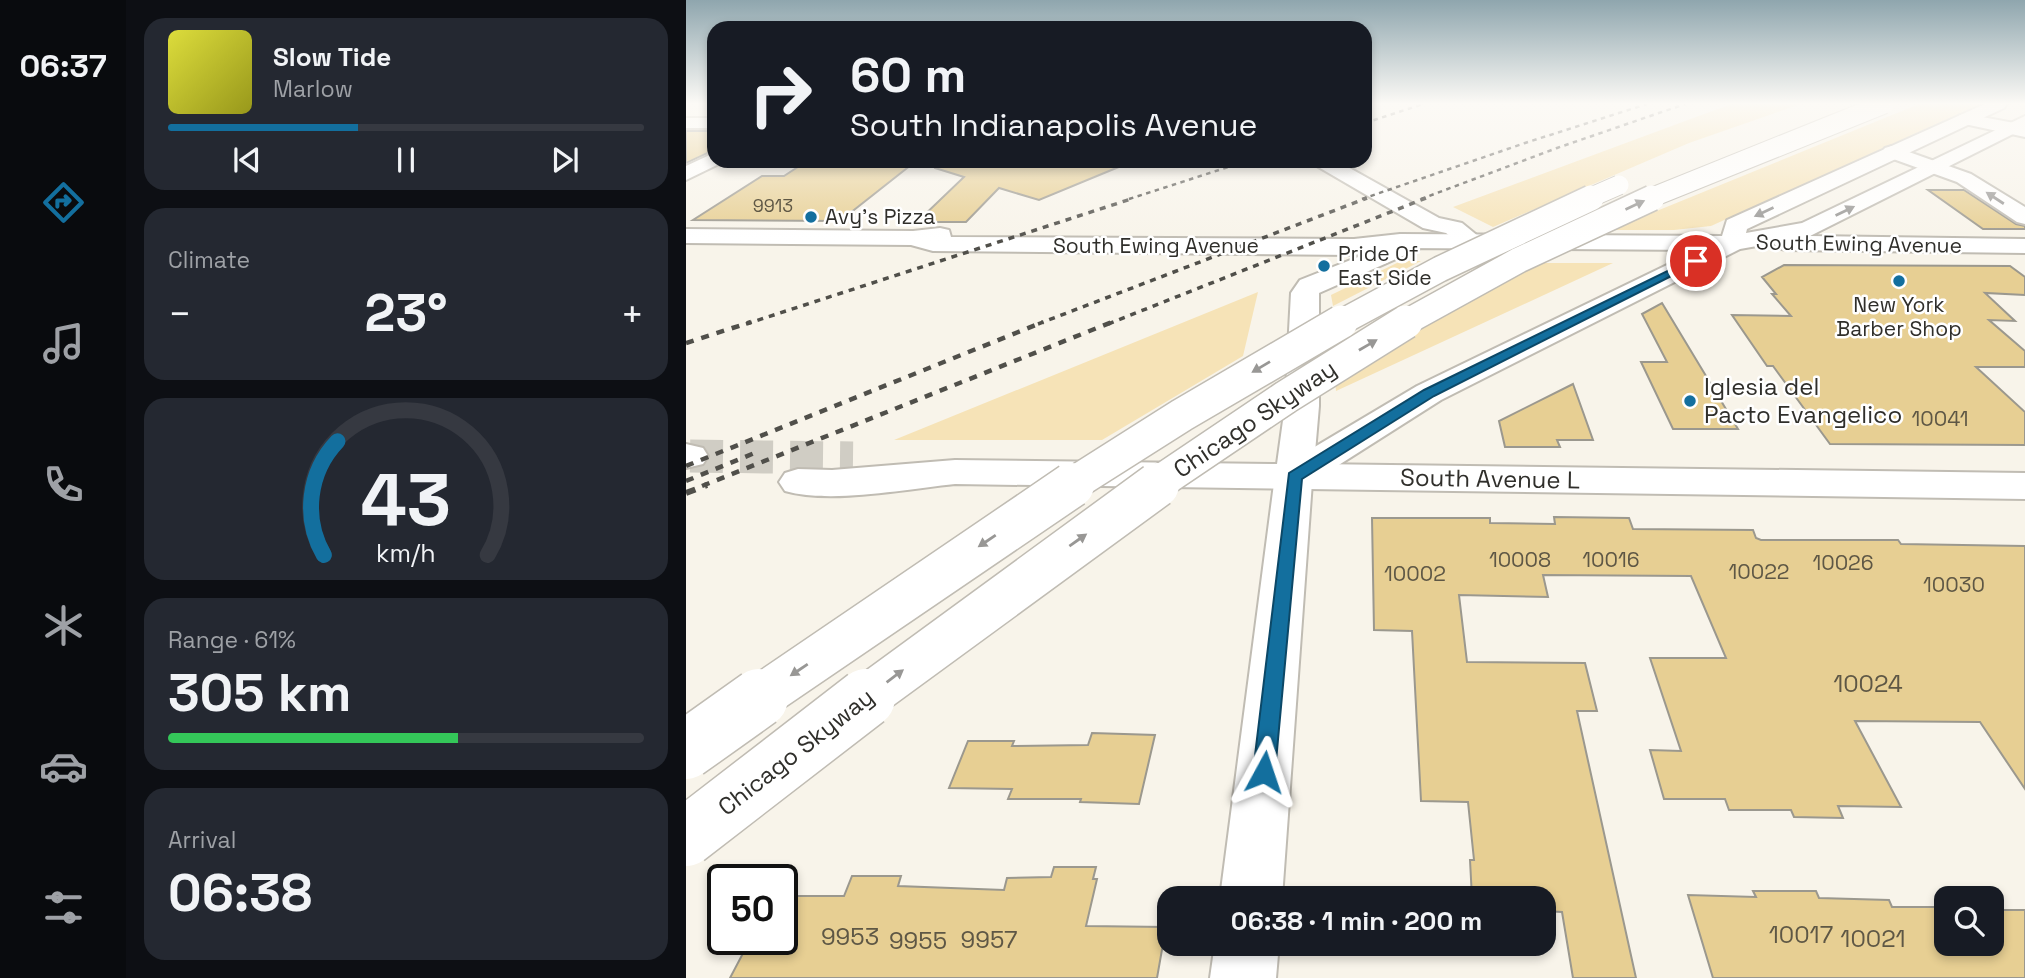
<!DOCTYPE html>
<html lang="en">
<head>
<meta charset="utf-8">
<style>
  body { margin:0; font-family:"Space Grotesk",sans-serif; background:#242831; color:#f1f3f6; height:100vh; display:flex; flex-direction:column; font-size:26px; white-space:nowrap }
  * { box-sizing:border-box; margin:0 }
  p { font-size:23px; color:#9ea1a6 }
  .icon { flex:none; width:38px; height:38px; fill:none; stroke:currentColor; stroke-width:2; stroke-linecap:round; stroke-linejoin:round }
  .map { position:relative; flex:1; overflow:hidden }
  .sheet { display:flex; flex-direction:column; gap:18px; padding:18px; background:#0d0f14; width:560px }
  .sheet>* { flex:none }
  .hud { position:absolute; left:21px; top:21px; width:665px; height:147px; border-radius:21px; box-shadow:0 4px 10px #0003; background:#171b24; color:#f1f3f6; overflow:hidden }
  .controls { position:absolute; left:1248px; top:886px; display:grid; gap:14px }
  .controls a { display:grid; place-items:center; width:70px; height:70px; border-radius:14px; background:#171b24; box-shadow:0 4px 10px #0003; font-size:35px }
  .speed { position:absolute; left:21px; top:864px; display:flex; gap:14px; font-size:35px; font-weight:700; text-align:center }
  .speed>* { display:grid; place-content:center; width:91px; height:91px; border-radius:50%; background:#171b24; box-shadow:0 4px 10px #0003; line-height:1 }
  .speed .limit { border:4px solid #111; border-radius:10px; background:#fff; color:#111 }
  .pin { position:absolute; display:grid; place-items:center; width:60px; height:60px; color:#fff; margin:-30px; border:4px solid #fff; border-radius:50%; box-shadow:0 2px 7px #0007 }
  .me { position:absolute; width:77px; margin:-38px; rotate:5deg; stroke-linejoin:round; filter:drop-shadow(0 0 5px #0008) }
  .turn { display:flex; align-items:center; gap:24px; height:147px; padding:0 28px; font-size:32px }
  .turn .icon { width:91px; height:91px; stroke-width:2.5 }
  .turn b { display:block; font-size:49px; line-height:60px }
  .big { font-size:52px; font-weight:800; line-height:1.1 }
  .sheet .tile { flex:1; display:flex; flex-direction:column; justify-content:center; gap:10px; min-width:0; padding:0 24px; border-radius:21px; background:#242831 }
  .sheet .dial { align-items:center; gap:0 }
  .dial svg { height:182px; overflow:visible; fill:none; stroke:#363941; stroke-width:7; stroke-linecap:round; text-anchor:middle }
  .dial text { fill:#f1f3f6; stroke:none }
  .song { display:flex; align-items:center; gap:21px }
  .cover { width:84px; height:84px; border-radius:10px; background:linear-gradient(135deg,hsl(60 70% 55%),hsl(60 70% 35%)) }
  .played { height:7px; border-radius:4px; background:linear-gradient(90deg,#136f9e 40%,#363941 40%) }
  .keys { display:flex; justify-content:space-around; direction:ltr }
  .heat { display:flex; justify-content:space-between; align-items:center; font-size:38px; direction:ltr }
  .charge { height:10px; border-radius:5px; background:linear-gradient(90deg,#34c759 61%,#363941 0) }
  .trip { position:absolute; left:471px; top:886px; width:399px; height:70px; border-radius:21px; background:#171b24; box-shadow:0 4px 10px #0003; font-weight:800; line-height:70px; text-align:center }
  main { display:flex; flex:1; min-height:0 }
  .dock { display:flex; flex-direction:column; width:126px; justify-content:space-around; align-items:center; background:#090b0e; color:#9ea1a6 }
  .dock .icon { width:49px; height:49px }
  .dock .on { color:#136f9e }
  .dock b { font-size:32px; color:#f1f3f6 }
  .map>svg:first-child { display:block }
  .green { fill:#f6e3b7 }
  .building { fill:#e7cf93; stroke:#9b988e; stroke-width:2 }
  .lines { fill:none; stroke-linecap:round; stroke-linejoin:round }
  .minor-tunnel { stroke:#d0cdc4; stroke-width:33; stroke-dasharray:33 17; stroke-linecap:butt }
  .minor-casing { stroke:#c0bcb3; stroke-width:4 }
  .major-casing { stroke:#c0bcb3; stroke-width:4 }
  .minor { fill:#fff; fill-rule:evenodd }
  .major { fill:#fff; fill-rule:evenodd }
  .rail-far3 { stroke:#504f4a; stroke-width:2.5; stroke-dasharray:4.5 4.5; stroke-linecap:butt }
  .rail-far2 { stroke:#504f4a; stroke-width:3.5; stroke-dasharray:6 6; stroke-linecap:butt }
  .rail-far1 { stroke:#504f4a; stroke-width:4.5; stroke-dasharray:8 8; stroke-linecap:butt }
  .rail { stroke:#504f4a; stroke-width:6; stroke-dasharray:10 10; stroke-linecap:butt }
  .highway-bridge-far4-casing { stroke:#c0bcb3; stroke-width:21; stroke-linecap:butt }
  .highway-bridge-far3-casing { stroke:#c0bcb3; stroke-width:28; stroke-linecap:butt }
  .highway-bridge-far2-casing { stroke:#c0bcb3; stroke-width:36; stroke-linecap:butt }
  .highway-bridge-far1-casing { stroke:#c0bcb3; stroke-width:47; stroke-linecap:butt }
  .highway-bridge-casing { stroke:#c0bcb3; stroke-width:61; stroke-linecap:butt }
  .highway-bridge-far4 { stroke:#fff; stroke-width:19 }
  .highway-bridge-far3 { stroke:#fff; stroke-width:25 }
  .highway-bridge-far2 { stroke:#fff; stroke-width:33 }
  .highway-bridge-far1 { stroke:#fff; stroke-width:44 }
  .highway-bridge { stroke:#fff; stroke-width:58 }
  .oneway { fill:#989795 }
  .route { fill:#136f9e; stroke:#0c4867; stroke-width:2 }
  .poi-dot { fill:#136f9e; stroke:#fff; stroke-width:2.5 }
  .labels { text-anchor:middle; stroke-width:5; stroke-linejoin:round; paint-order:stroke }
  .far-number-label { font-size:18px; fill:#5e5745 }
  .far-poi-label { font-size:21px; fill:#302f2b; stroke:#fff; text-anchor:start }
  .far-street-label { font-size:21px; fill:#302f2b; stroke:#fff }
  .number-label { font-size:21px; fill:#5e5745 }
  .poi-label { font-size:24px; fill:#302f2b; stroke:#fff; text-anchor:start }
  .street-label { font-size:24px; fill:#302f2b; stroke:#fff }
  .near-number-label { font-size:24px; fill:#5e5745 }
</style>
</head>
<body>
<main>
<nav class="dock">
<b>06:37</b>
<svg class="icon on" aria-label="directions" viewBox="0 0 24 24"><path d="M12 3l9 9-9 9-9-9zM9 14v-3h6M13 9l2 2-2 2"/></svg>
<svg class="icon" aria-label="music" viewBox="0 0 24 24"><path d="M9 18V5l10-2v13"/><circle cx="6" cy="18" r="3"/><circle cx="16" cy="16" r="3"/></svg>
<svg class="icon" aria-label="phone" viewBox="0 0 24 24"><path d="M5 4h4l2 5-3 2q2 4 5 5l2-3 5 2v4C11 20 4 13 5 4z"/></svg>
<svg class="icon" aria-label="climate" viewBox="0 0 24 24"><path d="M12 3v18M4 7l16 10M4 17L20 7"/></svg>
<svg class="icon" aria-label="car" viewBox="0 0 24 24"><path d="M5 17H2v-5l4-1 3-4h7l3 4 3 1v5h-3M9 17h6M6 11h13"/><circle cx="7" cy="17" r="2"/><circle cx="17" cy="17" r="2"/></svg>
<svg class="icon" aria-label="filters" viewBox="0 0 24 24"><path d="M4 7h16M4 17h16"/><circle cx="9" cy="7" r="2"/><circle cx="15" cy="17" r="2"/></svg>
</nav>
<section class="sheet">
<div class="tile">
<div class="song"><i class="cover"></i><div><b>Slow Tide</b><p>Marlow</p></div></div>
<div class="played"></div>
<div class="keys"><svg class="icon" aria-label="previous" viewBox="0 0 24 24"><path d="M18 5L8 12l10 7zM5 5v14"/></svg><svg class="icon" aria-label="pause" viewBox="0 0 24 24"><path d="M8 5v14M16 5v14"/></svg><svg class="icon" aria-label="next" viewBox="0 0 24 24"><path d="M6 5l10 7-10 7zM19 5v14"/></svg></div>
</div>
<div class="tile"><p>Climate</p>
<div class="heat"><a>−</a><b class="big">23°</b><a>+</a></div>
</div>
<div class="tile dial"><svg viewBox="0 0 100 80">
<path d="M14 69A42 42 0 1 1 86 69"/>
<path d="M14 69A42 42 0 0 1 20 19" stroke="#136f9e"/>
<text x="50" y="56" font-size="32" font-weight="700">43</text>
<text x="50" y="72" font-size="11">km/h</text>
</svg></div>
<div class="tile"><p>Range · 61%</p><b class="big">305 km</b><div class="charge"></div></div>
<div class="tile"><p>Arrival</p><b class="big">06:38</b></div>
</section>
<div class="map">
<svg width="1339" height="978" viewBox="0 0 1339 978">
  <rect width="100%" height="100%" fill="#f8f4ea"/>
  <!-- green -->
  <path class="green" d="M1045,104h70l-112,39 -196,84 -40,-20z
    M1233,104h62l-270,122 -37,4h-64z
    M715,261h20l-88,45 -2,-11z
    M851,263h76l-277,128 -1,-11 75,-51z
    M572,292l-15,64 -141,84h-208z"/>
  <!-- building -->
  <path class="building" d="M0,131h28v19l-28,13z
    M121,161h109l-76,60 -147,-1 69,-44h22z
    M250,161h87l103,3 -87,36 -40,-12 -33,34h-49l47,-45 -29,-9z
    M1242,190h36l52,34 9,2v3h-42z
    M1098,265l226,1 15,11v18l-40,-2 30,28 -26,-1 36,31v16h-49l49,45v33l-195,-1 -57,-78h-6l-35,-51 59,1 -19,-22h4l-14,-17z
    M976,303l76,126h-65l-32,-67h26l-25,-48z
    M887,384l20,56h-36l3,7h-55l-6,-26z
    M868,517l75,1 4,11 120,1 3,8 5,2h137l3,4 124,2v243l-45,-67 -125,-1 46,86 -63,-1 5,12 -49,-1 -3,-7h-62l-4,-11h-61l-14,-49 31,1 -31,-93h76l-35,-82 -148,-1 5,22 -89,-2 8,67 118,1 12,48h-20l59,267h-63l-11,-66 -18,-1v-13h-72l-2,-38h4l-6,-58 -47,-1 -9,-170 -38,-1 -2,-112h118v5l65,1z
    M406,733l63,2 -16,69 -59,-2 1,-3h-73l4,-10 -63,-1 19,-47h46l-2,5 76,-1z
    M368,867h42l-3,12h4l-11,47 80,1 -9,51h-427l20,-38h32v-44h62l8,-20h49l-3,10 106,4 3,-12 44,-1z
    M1067,891h63l3,7 70,2 3,7h54v36h46v-33h33v68h-312l-25,-83 68,2z"/>
  <g class="lines">
    <!-- minor-tunnel -->
    <path class="minor-tunnel" d="M4,456l163,2"/>
    <defs>
      <path id="minor" d="M1280,114l59,11v12l-65,-14 -3,-4 3,-4z
        M0,118h28v10h-28z
        M1206,146l79,28 54,33v17l-8,-2 -60,-40 -72,-26 -3,-4 3,-4z
        M28,153v8h9l-2,2 -35,17v-14z
        M626,161h25l102,57 23,5 22,18 -3,5 -9,2 -9,-2 -17,-13 -23,-5 -108,-63z
        M728,235l9,2 3,5 -3,5 -104,46v113l-5,58 711,9v26l-1070,-15c-49,5 -124,20 -170,7l-6,-9 6,-9 13,-4 34,1 123,-10 322,4 8,-58 6,-113 9,-13z
        M0,444l17,4 5,8 -5,8 -17,4z"/>
      <path id="major" d="M1299,104h22l-3,4 -257,121 -1,4 56,-10 223,-107v12l-215,108 215,3v14l-239,-3 -9,-2 -3,-5 -34,6 -299,151 -129,82 -30,416h-62l55,-422 6,-9 136,-81 281,-136 -298,-2 -46,7 -421,-4 -22,-6 -225,-2v-14l227,2 27,-3 9,2 2,7 403,2 46,-5 322,2 5,-16z
        M529,943h64l-3,35h-66z"/>
    </defs>
    <!-- minor casing -->
    <use href="#minor" class="minor-casing"/>
    <!-- major casing -->
    <use href="#major" class="major-casing"/>
    <!-- minor -->
    <use href="#minor" class="minor"/>
    <!-- major -->
    <use href="#major" class="major"/>
    <!-- rail-far3 -->
    <path class="rail-far3" d="M679,123l58,-19
      M443,199l118,-38
      M676,199l163,-56 122,-39
      M735,199l136,-51 128,-44"/>
    <!-- rail-far2 -->
    <path class="rail-far2" d="M60,324l388,-126
      M352,324l329,-126
      M422,324l318,-126"/>
    <!-- rail-far1 -->
    <path class="rail-far1" d="M0,343l65,-21
      M0,466l357,-144
      M0,481l71,-29
      M16,486l410,-164"/>
    <!-- rail -->
    <path class="rail" d="M0,493l21,-8"/>
    <defs>
      <path id="highway-bridge-far4" d="M901,199l32,-14
        M962,199l236,-95"/>
      <path id="highway-bridge-far3" d="M652,324l102,-55 151,-71
        M717,324l116,-64 133,-62"/>
      <path id="highway-bridge-far2" d="M384,486l112,-71 159,-93
        M468,486l132,-89 120,-75"/>
      <path id="highway-bridge-far1" d="M70,700l316,-215
        M177,700l294,-215"/>
      <path id="highway-bridge" d="M0,750l73,-52
        M0,837l180,-139"/>
    </defs>
    <!-- highway-bridge-far4 casing -->
    <use href="#highway-bridge-far4" class="highway-bridge-far4-casing"/>
    <!-- highway-bridge-far3 casing -->
    <use href="#highway-bridge-far3" class="highway-bridge-far3-casing"/>
    <!-- highway-bridge-far2 casing -->
    <use href="#highway-bridge-far2" class="highway-bridge-far2-casing"/>
    <!-- highway-bridge-far1 casing -->
    <use href="#highway-bridge-far1" class="highway-bridge-far1-casing"/>
    <!-- highway-bridge casing -->
    <use href="#highway-bridge" class="highway-bridge-casing"/>
    <!-- highway-bridge-far4 -->
    <use href="#highway-bridge-far4" class="highway-bridge-far4"/>
    <!-- highway-bridge-far3 -->
    <use href="#highway-bridge-far3" class="highway-bridge-far3"/>
    <!-- highway-bridge-far2 -->
    <use href="#highway-bridge-far2" class="highway-bridge-far2"/>
    <!-- highway-bridge-far1 -->
    <use href="#highway-bridge-far1" class="highway-bridge-far1"/>
    <!-- highway-bridge -->
    <use href="#highway-bridge" class="highway-bridge"/>
  </g>
  <!-- one-way arrows -->
  <defs><path id="oneway-solid" d="M-6-.8H1V-3.2L6.5 0L1 3.2V.8H-6Z" transform="scale(1.75)"/></defs>
  <g class="oneway">
    <use href="#oneway-solid" transform="translate(1309 198) rotate(-147)"/>
    <use href="#oneway-solid" transform="translate(949 205) rotate(-25)"/>
    <use href="#oneway-solid" transform="translate(1159 211) rotate(-26)"/>
    <use href="#oneway-solid" transform="translate(1078 212) rotate(155)"/>
    <use href="#oneway-solid" transform="translate(682 345) rotate(-30)"/>
    <use href="#oneway-solid" transform="translate(575 367) rotate(149)"/>
    <use href="#oneway-solid" transform="translate(392 540) rotate(-35)"/>
    <use href="#oneway-solid" transform="translate(301 541) rotate(146)"/>
    <use href="#oneway-solid" transform="translate(113 670) rotate(146)"/>
    <use href="#oneway-solid" transform="translate(209 676) rotate(-37)"/>
  </g>
  <!-- sky -->
  <linearGradient id="sky" x2="0" y2="1"><stop stop-color="#8fa6ae"/><stop offset="0.43" stop-color="#fcfaf6"/><stop offset="1" stop-color="#fcfaf6" stop-opacity="0"/></linearGradient>
  <rect width="1339" height="241" fill="url(#sky)"/>
  <!-- route -->
  <path class="route" d="M1006,259l9,2 -267,135 -132,83 -27,293 -3,8 -8,3 -8,-3 -3,-8 36,-299 135,-83z"/>
  <!-- markers -->
  <g class="poi-dot">
    <circle cx="125" cy="217" r="7"/>
    <circle cx="638" cy="266" r="7"/>
    <circle cx="1213" cy="281" r="7"/>
    <circle cx="1004" cy="401" r="7"/>
  </g>
  <g class="labels">
    <!-- far-number labels -->
    <g class="far-number-label">
      <text x="87" y="212">9913</text>
    </g>
    <!-- far-poi labels -->
    <g class="far-poi-label">
      <text x="139" y="224">Avy's Pizza</text>
      <text x="652" y="261">Pride Of<tspan x="652" dy="24">East Side</tspan></text>
      <text x="1213" y="312" text-anchor="middle">New York<tspan x="1213" dy="24">Barber Shop</tspan></text>
    </g>
    <!-- far-street labels -->
    <g class="far-street-label">
      <text transform="translate(1173 244) rotate(1)" y="7">South Ewing Avenue</text>
      <text x="470" y="253">South Ewing Avenue</text>
    </g>
    <!-- number labels -->
    <g class="number-label">
      <text x="1254" y="426">10041</text>
      <text x="834" y="567">10008</text>
      <text x="925" y="567">10016</text>
      <text x="1157" y="570">10026</text>
      <text x="1073" y="579">10022</text>
      <text x="729" y="581">10002</text>
      <text x="1268" y="592">10030</text>
    </g>
    <!-- poi labels -->
    <g class="poi-label">
      <text x="1018" y="395">Iglesia del<tspan x="1018" dy="28">Pacto Evangelico</tspan></text>
    </g>
    <!-- street labels -->
    <g class="street-label">
      <text transform="translate(569 419) rotate(-34)" y="8">Chicago Skyway</text>
      <text transform="translate(804 479) rotate(1)" y="8">South Avenue L</text>
      <text transform="translate(110 752) rotate(-38)" y="8">Chicago Skyway</text>
    </g>
    <!-- near-number labels -->
    <g class="near-number-label">
      <text x="1182" y="692">10024</text>
      <text x="1115" y="943">10017</text>
      <text x="164" y="945">9953</text>
      <text x="1187" y="947">10021</text>
      <text x="303" y="948">9957</text>
      <text x="232" y="949">9955</text>
    </g>
  </g>
</svg>
<div class="controls">
<a><svg class="icon" aria-label="search" viewBox="0 0 24 24"><circle cx="10" cy="10" r="6"/><path d="M15 15l6 6"/></svg></a>
</div>
<div class="speed"><div class="limit">50</div></div>
<div class="pin" style="left:1010px;top:261px;background:#d93025"><svg class="icon" aria-label="arrive" viewBox="0 0 24 24"><path d="M6 21V4h12l-3 4 3 4H6"/></svg></div>
<svg class="me" style="left:578px;top:772px" viewBox="-20 -20 40 40"><path d="M0-17L14 15 0 8-14 15z" fill="#136f9e" stroke="#fff" stroke-width="4"/></svg>
<div class="trip">06:38 · 1 min · 200 m</div>
<div class="hud">
<div class="turn"><svg class="icon" aria-label="right" viewBox="0 0 24 24"><path d="M7 20v-9h11M14 6l5 5-5 5"/></svg><div><b>60 m</b>South Indianapolis Avenue</div></div>
</div>
</div>
</main>
</body>
</html>
